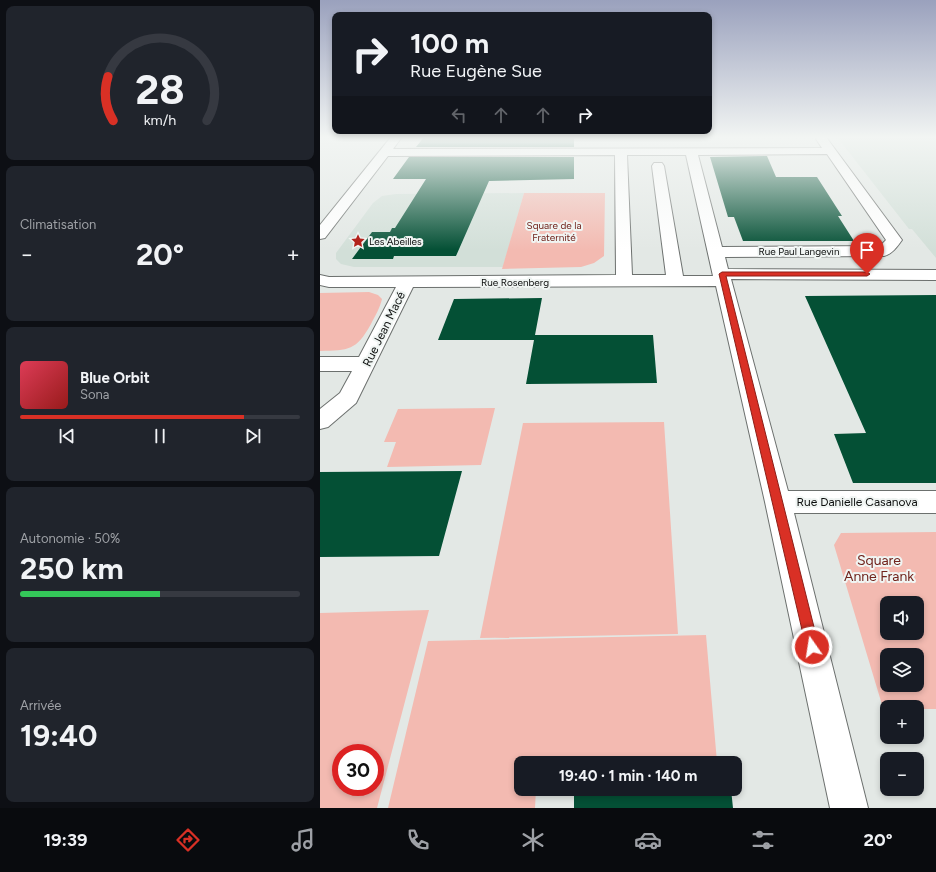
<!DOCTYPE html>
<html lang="fr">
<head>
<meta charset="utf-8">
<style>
  body { margin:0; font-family:Figtree,sans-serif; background:#20242c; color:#f1f3f6; height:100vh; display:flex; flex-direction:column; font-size:15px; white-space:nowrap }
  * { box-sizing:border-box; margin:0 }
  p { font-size:13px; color:#9ea1a6 }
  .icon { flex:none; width:22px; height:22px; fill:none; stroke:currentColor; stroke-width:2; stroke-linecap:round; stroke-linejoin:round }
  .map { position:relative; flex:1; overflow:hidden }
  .details { display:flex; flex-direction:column; gap:6px; padding:6px; background:#0d0f14; width:320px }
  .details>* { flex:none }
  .top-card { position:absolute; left:12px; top:12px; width:380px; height:122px; border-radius:8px; box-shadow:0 2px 6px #0003; background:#171b24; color:#f1f3f6; overflow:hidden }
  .fabs { position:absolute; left:560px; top:596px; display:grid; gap:8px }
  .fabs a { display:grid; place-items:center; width:44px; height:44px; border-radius:8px; background:#171b24; box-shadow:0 2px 6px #0003; font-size:20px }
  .speed { position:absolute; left:12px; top:744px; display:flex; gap:8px; font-size:20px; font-weight:700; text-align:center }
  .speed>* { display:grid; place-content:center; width:52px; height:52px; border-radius:50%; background:#171b24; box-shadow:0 2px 6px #0003; line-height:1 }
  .speed .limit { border:6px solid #d22; background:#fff; color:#111 }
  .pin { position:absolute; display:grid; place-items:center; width:34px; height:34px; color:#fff; margin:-41px -17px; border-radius:50% 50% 50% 0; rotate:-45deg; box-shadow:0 0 4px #0007 }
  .pin .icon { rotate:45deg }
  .me { position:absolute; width:44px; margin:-22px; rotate:347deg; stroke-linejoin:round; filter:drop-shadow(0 0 3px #0008) }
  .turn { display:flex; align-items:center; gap:14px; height:84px; padding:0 12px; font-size:18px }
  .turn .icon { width:52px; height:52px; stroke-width:2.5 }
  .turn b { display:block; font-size:28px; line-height:34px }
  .lanes { display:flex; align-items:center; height:38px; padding:0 12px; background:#0003; justify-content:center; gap:20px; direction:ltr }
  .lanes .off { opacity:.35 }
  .big { font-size:30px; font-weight:700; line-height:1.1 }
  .details .tile { flex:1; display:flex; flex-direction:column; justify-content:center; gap:6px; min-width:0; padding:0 14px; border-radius:8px; background:#20242c }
  .details .dial { align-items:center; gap:0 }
  .dial svg { height:104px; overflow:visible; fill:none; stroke:#363941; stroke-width:7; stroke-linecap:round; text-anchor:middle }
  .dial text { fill:#f1f3f6; stroke:none }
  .song { display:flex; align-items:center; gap:12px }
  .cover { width:48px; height:48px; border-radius:6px; background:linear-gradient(135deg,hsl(350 70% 55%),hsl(0 70% 35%)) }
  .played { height:4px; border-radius:2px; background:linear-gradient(90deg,#d93025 80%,#363941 80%) }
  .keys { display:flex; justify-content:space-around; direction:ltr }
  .heat { display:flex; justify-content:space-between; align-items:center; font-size:22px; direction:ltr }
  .charge { height:6px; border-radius:3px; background:linear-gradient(90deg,#34c759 50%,#363941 0) }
  .trip { position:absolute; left:194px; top:756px; width:228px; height:40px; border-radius:8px; background:#171b24; box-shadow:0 2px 6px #0003; font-weight:700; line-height:40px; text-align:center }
  .tab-bar { display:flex; height:64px; justify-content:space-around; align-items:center; background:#090b0e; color:#9ea1a6 }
  .tab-bar .icon { width:28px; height:28px }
  .tab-bar .current { color:#d93025 }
  .tab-bar b { font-size:18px; color:#f1f3f6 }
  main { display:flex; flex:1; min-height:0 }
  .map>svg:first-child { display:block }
  .built { fill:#d2dfd8 }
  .green { fill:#f3bab1; fill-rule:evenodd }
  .building { fill:#045035 }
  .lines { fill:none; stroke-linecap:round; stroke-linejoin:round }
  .street-casing { stroke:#6c706e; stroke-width:2 }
  .street { fill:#fff; fill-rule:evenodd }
  .route { fill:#d93025; stroke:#8d1f18 }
  .labels { text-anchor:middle; stroke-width:4; stroke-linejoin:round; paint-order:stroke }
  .far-park-label { font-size:10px; fill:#70231c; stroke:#f0f5f3 }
  .far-poi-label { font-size:10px; fill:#0c0e0d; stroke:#f0f5f3; text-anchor:start }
  .far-street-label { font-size:10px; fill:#0c0e0d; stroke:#f0f5f3 }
  .street-label { font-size:12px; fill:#0c0e0d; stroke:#f0f5f3 }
  .near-park-label { font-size:14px; fill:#70231c; stroke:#f0f5f3 }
</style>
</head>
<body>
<main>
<section class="details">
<div class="tile dial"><svg viewBox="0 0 100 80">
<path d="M14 69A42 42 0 1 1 86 69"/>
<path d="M14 69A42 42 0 0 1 10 35" stroke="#d93025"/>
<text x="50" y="56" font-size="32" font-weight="700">28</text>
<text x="50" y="72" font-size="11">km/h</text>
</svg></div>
<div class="tile"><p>Climatisation</p>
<div class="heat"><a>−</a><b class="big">20°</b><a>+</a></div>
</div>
<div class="tile">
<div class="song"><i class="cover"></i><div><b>Blue Orbit</b><p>Sona</p></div></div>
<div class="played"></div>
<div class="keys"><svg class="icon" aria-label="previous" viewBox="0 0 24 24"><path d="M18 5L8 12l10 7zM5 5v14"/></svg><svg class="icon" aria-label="pause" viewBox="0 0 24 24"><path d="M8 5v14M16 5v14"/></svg><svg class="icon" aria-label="next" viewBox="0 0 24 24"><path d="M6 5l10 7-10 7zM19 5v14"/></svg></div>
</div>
<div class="tile"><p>Autonomie · 50%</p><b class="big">250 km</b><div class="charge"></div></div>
<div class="tile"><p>Arrivée</p><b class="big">19:40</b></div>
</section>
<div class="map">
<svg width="616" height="808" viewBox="0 0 616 808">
  <rect width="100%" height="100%" fill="#e3e8e5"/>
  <!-- built -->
  <path class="built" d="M517,137h99v121l-24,-29h-3z
    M204,193l-21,74h-149l-13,-3 -5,-5v-6l37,-50 9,-7 14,-2z"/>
  <!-- green -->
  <path class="green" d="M204,193h81l-1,63 -10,7 -13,4 -79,2z
    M49,292l9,3 4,4c-2,9 -7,17 -11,25 -15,27 -22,26 -51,27v-58z
    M175,408l-14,57 -94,2 9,-25h-12l14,-33z
    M344,422l14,212 -198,4 43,-215z
    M616,532v177h-19v-2h-30v2l-4,-1 -49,-163 7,-12zM567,603h30v30h-30zM567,655h30v30h-30z
    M109,610l-52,198h-57v-195zM21,753h34v34h-34z
    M386,635l11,127 -196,1v26h15l-1,19h-147l40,-167z"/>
  <!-- building -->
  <path class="building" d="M104,137h150v10h-158z
    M447,156l9,21h41l25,39h-4l16,25h-111l-9,-24h-6l-18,-60z
    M89,157h165v22l-85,2 -33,75h-62l-1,3h-41l20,-27h18l2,-4h3l31,-49h-33z
    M616,295v188h-83l-19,-49 32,-1 -61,-137z
    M222,298l-7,37h118l4,48 -131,1 8,-44h-96l16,-41z
    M142,471l-23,85 -119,1v-85z
    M254,789h157l2,19h-159z"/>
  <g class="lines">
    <defs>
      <path id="street" d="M71,137h11l-9,12 429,-1 -6,-9 2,-2h8l76,103c-5,7 -10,14 -18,16l-159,1 3,12 208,1v10l-205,-1 57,212h148v22h-142l74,295h-38l-65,-306 -49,-216 -303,1 -57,116 -28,24 -8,2v-20l20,-16 12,-22h-32v-14h39l37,-70h-67l-9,-2v-10l9,2 287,-2 -1,-120 -227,1 -63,82 -5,1v-14zM507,154l59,86 -6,6 -158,1 -24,-92zM307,155h59l27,121h-30l-19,-110 -2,-3h-8l-2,3 14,109h-34z"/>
    </defs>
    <!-- street casing -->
    <use href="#street" class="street-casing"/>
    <!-- street -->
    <use href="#street" class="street"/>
  </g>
  <!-- sky -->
  <linearGradient id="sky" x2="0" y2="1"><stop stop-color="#9aa1bd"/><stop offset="0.55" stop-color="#f2f5f3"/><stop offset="1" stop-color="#f2f5f3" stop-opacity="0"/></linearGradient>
  <rect width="616" height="250" fill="url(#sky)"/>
  <!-- route -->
  <path class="route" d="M402,272h145l3,2 -3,2h-141l93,371 -2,4 -5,2 -4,-2 -2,-4 -87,-373z"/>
  <!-- icons -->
  <defs>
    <symbol id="sight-bare" viewBox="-9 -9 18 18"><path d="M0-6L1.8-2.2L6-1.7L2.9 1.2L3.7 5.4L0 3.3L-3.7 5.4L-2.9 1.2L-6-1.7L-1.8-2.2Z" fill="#b2231c" stroke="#f0f5f3" stroke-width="2.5" paint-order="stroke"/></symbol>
  </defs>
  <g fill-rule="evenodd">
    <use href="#sight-bare" x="28" y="231" width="20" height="20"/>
  </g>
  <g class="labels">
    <!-- far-park labels -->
    <g class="far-park-label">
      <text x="234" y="229">Square de la<tspan x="234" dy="12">Fraternité</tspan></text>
    </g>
    <!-- far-poi labels -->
    <g class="far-poi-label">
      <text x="49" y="245">Les Abeilles</text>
    </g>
    <!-- far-street labels -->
    <g class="far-street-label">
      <text x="479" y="255">Rue Paul Langevin</text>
      <text x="195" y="286">Rue Rosenberg</text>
    </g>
    <!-- street labels -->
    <g class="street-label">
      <text transform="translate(64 329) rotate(-64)" y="4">Rue Jean Macé</text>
      <text x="537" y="506">Rue Danielle Casanova</text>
    </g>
    <!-- near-park labels -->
    <g class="near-park-label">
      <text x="559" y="565">Square<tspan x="559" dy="16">Anne Frank</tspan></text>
    </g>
  </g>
</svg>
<div class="fabs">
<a><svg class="icon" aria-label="sound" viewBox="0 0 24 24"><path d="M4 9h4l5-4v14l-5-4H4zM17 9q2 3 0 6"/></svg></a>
<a><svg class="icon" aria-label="layers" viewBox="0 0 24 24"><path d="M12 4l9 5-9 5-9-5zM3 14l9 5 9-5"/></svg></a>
<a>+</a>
<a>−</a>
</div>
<div class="speed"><div class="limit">30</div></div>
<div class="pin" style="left:547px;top:274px;background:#d93025"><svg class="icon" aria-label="arrive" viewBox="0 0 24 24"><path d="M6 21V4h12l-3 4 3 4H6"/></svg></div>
<svg class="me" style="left:492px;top:647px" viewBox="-20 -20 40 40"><circle r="17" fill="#d93025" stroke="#fff" stroke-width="3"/><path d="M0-11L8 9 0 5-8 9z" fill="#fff"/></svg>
<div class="trip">19:40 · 1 min · 140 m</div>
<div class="top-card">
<div class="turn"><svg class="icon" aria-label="right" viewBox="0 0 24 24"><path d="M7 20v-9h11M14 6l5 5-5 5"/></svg><div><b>100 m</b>Rue Eugène Sue</div></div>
<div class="lanes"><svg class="icon off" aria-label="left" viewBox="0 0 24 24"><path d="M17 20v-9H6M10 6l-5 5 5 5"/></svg><svg class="icon off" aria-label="ahead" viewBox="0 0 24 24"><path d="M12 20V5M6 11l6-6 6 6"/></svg><svg class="icon off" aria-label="ahead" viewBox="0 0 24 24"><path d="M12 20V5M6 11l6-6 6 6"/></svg><svg class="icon" aria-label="right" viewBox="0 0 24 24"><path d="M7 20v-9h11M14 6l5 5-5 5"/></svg></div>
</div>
</div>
</main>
<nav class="tab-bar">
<b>19:39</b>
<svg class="icon current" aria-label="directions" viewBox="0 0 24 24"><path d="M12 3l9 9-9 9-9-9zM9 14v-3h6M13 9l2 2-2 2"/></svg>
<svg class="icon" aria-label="music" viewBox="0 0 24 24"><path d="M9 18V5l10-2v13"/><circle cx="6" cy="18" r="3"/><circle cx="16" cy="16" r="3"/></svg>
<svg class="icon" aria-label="phone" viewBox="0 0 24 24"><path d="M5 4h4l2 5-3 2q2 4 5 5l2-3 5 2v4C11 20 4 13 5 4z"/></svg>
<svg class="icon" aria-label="climate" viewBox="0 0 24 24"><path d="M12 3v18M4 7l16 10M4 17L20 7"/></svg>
<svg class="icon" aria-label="car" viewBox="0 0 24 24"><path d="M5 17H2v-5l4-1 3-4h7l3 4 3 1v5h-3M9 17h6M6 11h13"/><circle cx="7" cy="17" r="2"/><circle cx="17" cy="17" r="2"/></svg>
<svg class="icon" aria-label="filters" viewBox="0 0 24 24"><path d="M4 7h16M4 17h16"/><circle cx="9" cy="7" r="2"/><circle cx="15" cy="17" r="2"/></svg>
<b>20°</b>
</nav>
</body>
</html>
